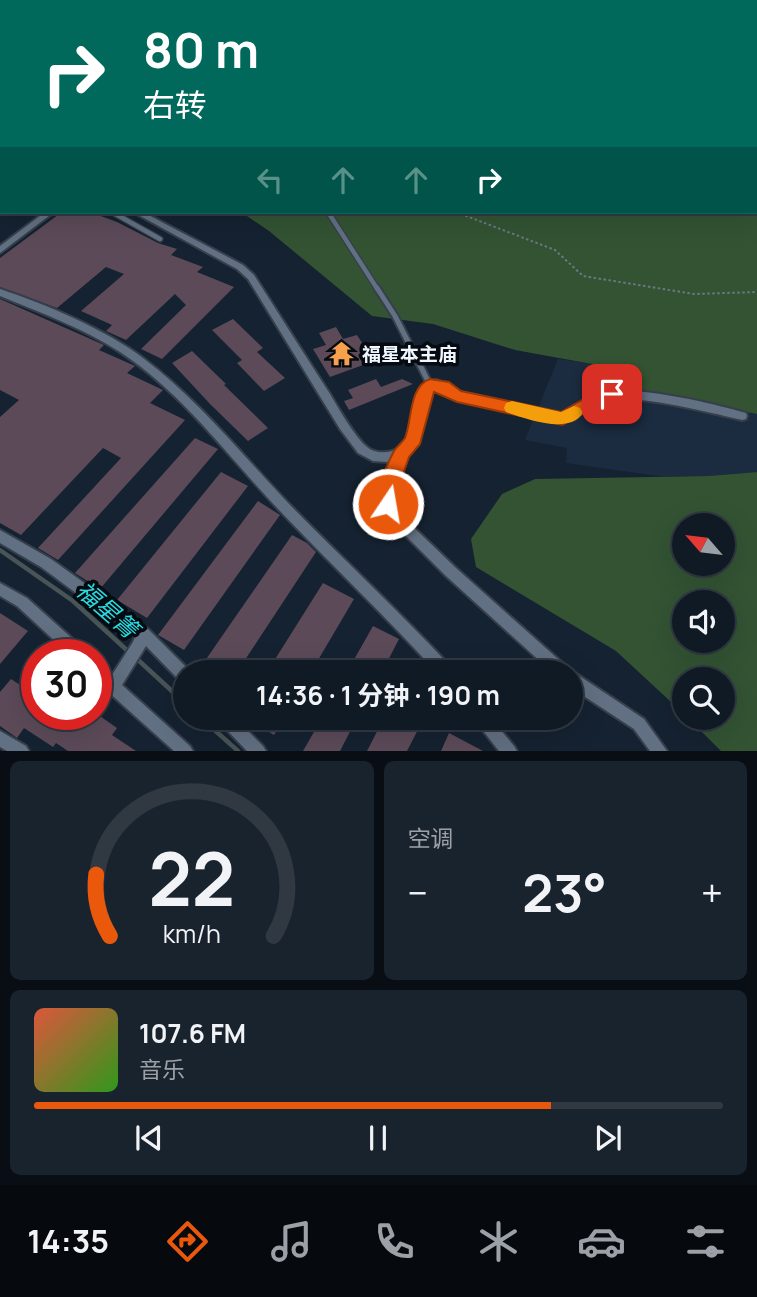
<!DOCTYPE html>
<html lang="zh">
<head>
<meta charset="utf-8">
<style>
  body { margin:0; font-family:Manrope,"Noto Sans SC",sans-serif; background:#19232d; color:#f1f3f6; height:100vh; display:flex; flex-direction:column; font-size:26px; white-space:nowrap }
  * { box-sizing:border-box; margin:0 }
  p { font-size:23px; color:#9ca1a7 }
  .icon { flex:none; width:38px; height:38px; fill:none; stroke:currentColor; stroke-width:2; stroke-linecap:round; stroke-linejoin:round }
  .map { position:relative; height:751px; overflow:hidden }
  .drawer { display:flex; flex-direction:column; gap:10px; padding:10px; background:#090e14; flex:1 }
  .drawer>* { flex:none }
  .guide { position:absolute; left:0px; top:0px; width:758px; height:214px; box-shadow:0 7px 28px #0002,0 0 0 2px #303842; background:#00695c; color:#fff; overflow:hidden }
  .needle { width:46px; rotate:298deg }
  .buttons { position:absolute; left:672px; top:513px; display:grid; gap:14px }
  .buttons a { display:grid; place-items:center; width:63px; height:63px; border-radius:50%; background:#101a25; box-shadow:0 7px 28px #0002,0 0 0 2px #303842; font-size:35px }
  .speed { position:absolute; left:21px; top:639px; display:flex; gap:14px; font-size:35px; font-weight:700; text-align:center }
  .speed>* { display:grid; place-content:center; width:91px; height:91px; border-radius:50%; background:#101a25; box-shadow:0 7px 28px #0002,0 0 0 2px #303842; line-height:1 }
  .speed .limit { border:10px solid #d22; background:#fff; color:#111 }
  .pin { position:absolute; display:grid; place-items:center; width:60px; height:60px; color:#fff; margin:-30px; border-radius:14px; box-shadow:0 4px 10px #0006 }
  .me { position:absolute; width:77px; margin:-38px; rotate:12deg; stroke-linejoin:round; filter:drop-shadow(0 0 5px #0008) }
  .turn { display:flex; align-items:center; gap:24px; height:147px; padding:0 28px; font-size:32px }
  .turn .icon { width:91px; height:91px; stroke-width:2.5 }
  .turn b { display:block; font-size:49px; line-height:60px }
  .lanes { display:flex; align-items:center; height:66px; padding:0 28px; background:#0003; justify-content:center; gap:35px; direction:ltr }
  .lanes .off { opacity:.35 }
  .big { font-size:52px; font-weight:700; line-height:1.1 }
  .drawer .tile { flex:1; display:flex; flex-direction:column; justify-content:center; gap:10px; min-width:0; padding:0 24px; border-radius:10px; background:#19232d }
  .drawer .dial { align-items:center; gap:0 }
  .dial svg { height:182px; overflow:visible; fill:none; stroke:#303842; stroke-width:7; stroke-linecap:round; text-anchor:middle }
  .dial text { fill:#f1f3f6; stroke:none }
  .song { display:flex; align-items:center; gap:21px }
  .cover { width:84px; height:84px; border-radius:10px; background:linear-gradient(135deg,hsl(10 70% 55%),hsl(110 70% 35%)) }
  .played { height:7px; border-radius:4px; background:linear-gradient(90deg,#ea580c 75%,#303842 75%) }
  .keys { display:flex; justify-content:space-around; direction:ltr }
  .heat { display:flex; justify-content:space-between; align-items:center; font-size:38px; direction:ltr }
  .drawer .tiles { flex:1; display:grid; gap:10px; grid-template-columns:1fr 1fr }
  .tile:last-child { grid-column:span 2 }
  .trip { position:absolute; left:173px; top:660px; width:410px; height:70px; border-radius:35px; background:#101a25; box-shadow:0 7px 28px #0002,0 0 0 2px #303842; font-weight:700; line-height:70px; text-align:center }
  .dock { display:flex; height:112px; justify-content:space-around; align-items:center; background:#060a0f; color:#9ca1a7 }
  .dock .icon { width:49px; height:49px }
  .dock .current { color:#ea580c }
  .dock b { font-size:32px; color:#f1f3f6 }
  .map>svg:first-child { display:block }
  .built { fill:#1b2c40 }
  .green { fill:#335333; fill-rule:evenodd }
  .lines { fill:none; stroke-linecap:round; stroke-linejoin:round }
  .stream { stroke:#495457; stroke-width:4.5 }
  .building { fill:#5c4a58 }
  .service-far2-casing { stroke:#363f4b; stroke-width:6 }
  .service-far1-casing { stroke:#363f4b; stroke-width:7 }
  .service-casing { stroke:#363f4b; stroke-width:9 }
  .minor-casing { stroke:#363f4b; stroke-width:4 }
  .motorway-casing { stroke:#363f4b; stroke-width:4 }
  .path { stroke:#6d7783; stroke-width:2; stroke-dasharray:2.5 2.5; stroke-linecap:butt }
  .service-far2 { stroke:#617082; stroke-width:3.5 }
  .service-far1 { stroke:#617082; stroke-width:4.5 }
  .service { stroke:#617082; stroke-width:5 }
  .minor { fill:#617082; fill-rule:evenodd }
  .motorway { fill:#95c857; fill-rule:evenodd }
  .route { fill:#ea580c; stroke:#983908; stroke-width:2 }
  .slow { fill:#f59e0b }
  .labels { text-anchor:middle; stroke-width:7; stroke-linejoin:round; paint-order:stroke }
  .poi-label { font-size:19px; font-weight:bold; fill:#eff6fe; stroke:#060b12; text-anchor:start }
  .near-water-label { font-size:24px; font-style:italic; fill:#29dbe1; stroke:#060b12 }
</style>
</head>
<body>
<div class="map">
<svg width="757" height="751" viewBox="0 0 757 751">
  <rect width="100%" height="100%" fill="#152231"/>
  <!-- built -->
  <path class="built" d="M558,359l34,5 27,24 138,26v58l-48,4h-51l-92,-13 1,-15 -42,-8z"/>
  <!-- green -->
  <path class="green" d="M757,83v331l-138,-26 -27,-24 -77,-14 -82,-26 -61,-8 -103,-85 -28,-19h515z
    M757,472v279h-36l-33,-33h35v-39h-39v35l-68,-63 -140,-84 -5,-28 31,-45 33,-15 174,-3zM684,525h39v39h-39zM684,602h39v38h-39z"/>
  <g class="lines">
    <!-- stream -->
    <path class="stream" d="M0,550l73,51 57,52
      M136,658l50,46
      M201,718l37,33"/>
  </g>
  <!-- building -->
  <path class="building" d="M62,212h28l27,10 41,21 19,6 -6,6 32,12 -6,5 37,15 -72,72 -21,-10 45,-44 -11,-11 -49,46 -20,-9 6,-6 -31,-14 43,-37 -18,-7 -49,41 -57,-21v-29z
    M0,299l104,46 -5,5 36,16 -8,7 36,17 -13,13 35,17 -127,140 -20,-12 83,-90 -18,-10 -82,87 -21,-12v-106l19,-17 -19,-10z
    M233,319l30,29 -6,4 28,26 -21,13 -27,-28 5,-3 -30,-30z
    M336,327l7,12 14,-4 17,26 -44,16 -17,-28 13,-4 -7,-12z
    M192,351l34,33 -2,1 44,43 -20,13 -38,-37 -38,-41z
    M376,379l5,8 21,-8 11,5 -64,26 -5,-9 9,-3 -5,-8z
    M195,438l23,11 -118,140 -25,-16z
    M221,472l27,14 -101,132 -30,-18z
    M258,501l22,14 -96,135 -26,-15z
    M292,535l15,8 9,9 -79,120h-31l-6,-4z
    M323,583l31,16 -43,73h-44z
    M0,613l28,18 -28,33z
    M373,626l26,13 -17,33h-35z
    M11,679l26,17v18h60l20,14 -5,7 24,16h-68l-12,-8 -3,4 -29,-19 -7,10 -17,-12v-34z
    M246,718h38l-10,17z
    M322,718h35l-17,33h-37z
    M384,718h40l-17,33h-40z
    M449,733l34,18h-42z"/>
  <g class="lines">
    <defs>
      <path id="service-far2" d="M296,2l2,-2"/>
      <path id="service-far1" d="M112,212l48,27
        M328,212l50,78"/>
      <path id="service" d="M377,288l18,28 35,69"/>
      <path id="minor" d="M98,0h6l-1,2h-6z
        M538,0h6l-1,2h-7z
        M564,0h7l-2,2h-7z
        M0,84h2v5h-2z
        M0,103h2v6h-2z
        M0,153h2v5h-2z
        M0,183h2v5h-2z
        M45,212h9l-54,41v-7z
        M133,212h10l100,53 11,10c25,39 50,79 76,119 9,15 24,42 37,53 9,8 25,6 35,0 11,-9 13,-49 24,-65l11,-2 23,12 102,22c12,-7 24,-17 38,-21 31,-9 113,10 146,20l1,3 -1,3 -4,1c-31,-7 -113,-29 -141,-18 -14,5 -24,16 -38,21l-106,-23 -24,-11 -3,4 -12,52 -11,11 -11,30 -1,17 10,16 51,49 111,99 2,4 6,2 69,46 23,32h-17l-16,-22 -64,-42v-15h-18l-106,-96 -49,-49 -14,-23 1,-18 10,-26 -7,2 -14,-1 -15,-8 -18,-24 -92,-150 -11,-10z
        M0,289c45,15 105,40 143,69 56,42 99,97 147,147 53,54 109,106 161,162l2,5h-17c-49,-55 -104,-106 -155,-160 -52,-54 -97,-118 -161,-160 -37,-24 -79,-39 -120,-56z
        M0,530l51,29 97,70 43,43h-5v12l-5,-2 -35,-36 -24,39 68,61 3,5h-19l-78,-70v-17l16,11 21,-33 2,-5 -94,-70 -41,-24z
        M0,583l27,15 57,51 2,5h-17l-52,-48 -17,-10z
        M218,718h17l28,28 3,5h-19l-27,-28z
        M475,718h16l23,28 3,5h-18l-22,-28z
        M0,731l26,15 3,5h-22l-7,-4z"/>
      <path id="motorway" d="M57,0h11l-12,2z
        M2,53v8l-2,1v-8z"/>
    </defs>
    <!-- service-far2 casing -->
    <use href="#service-far2" class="service-far2-casing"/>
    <!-- service-far1 casing -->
    <use href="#service-far1" class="service-far1-casing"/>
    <!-- service casing -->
    <use href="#service" class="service-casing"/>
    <!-- minor casing -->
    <use href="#minor" class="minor-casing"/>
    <!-- motorway casing -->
    <use href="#motorway" class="motorway-casing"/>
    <!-- path -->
    <path class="path" d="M456,212l99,38 28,26 111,18 63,-2"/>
    <!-- service-far2 -->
    <use href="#service-far2" class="service-far2"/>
    <!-- service-far1 -->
    <use href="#service-far1" class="service-far1"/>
    <!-- service -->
    <use href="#service" class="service"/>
    <!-- minor -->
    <use href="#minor" class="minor"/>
    <!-- motorway -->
    <use href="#motorway" class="motorway"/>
  </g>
  <!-- route -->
  <path class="route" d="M430,379l19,3 12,9 100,21 35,-20 16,-4 8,6 -2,5 -13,3 -43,23 -105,-23 -23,-10 -14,52 -11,13 -10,29 -4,24 -7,2 -6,-2c-8,-16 4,-44 12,-59 3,-5 8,-8 11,-13 7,-18 4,-52 25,-59z"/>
  <!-- slow -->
  <path class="slow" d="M512,401l49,11 13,-6 6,2 3,5c-14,22 -56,6 -77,-1l-2,-4 2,-5z"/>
  <!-- icons -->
  <defs>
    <symbol id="temple-bare" viewBox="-9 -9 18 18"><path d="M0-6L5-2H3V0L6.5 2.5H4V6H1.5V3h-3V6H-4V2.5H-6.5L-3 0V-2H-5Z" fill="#f8a04c" stroke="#060b12" stroke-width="2.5" paint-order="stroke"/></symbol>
  </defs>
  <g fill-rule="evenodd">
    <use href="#temple-bare" x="324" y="336" width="35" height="35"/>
  </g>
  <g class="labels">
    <!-- poi labels -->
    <g class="poi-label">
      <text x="362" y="361">福星本主庙</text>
    </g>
    <!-- near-water labels -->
    <g class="near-water-label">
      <text transform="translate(107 610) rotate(41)" y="8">福星箐</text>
    </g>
  </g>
</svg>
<div class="buttons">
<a><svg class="needle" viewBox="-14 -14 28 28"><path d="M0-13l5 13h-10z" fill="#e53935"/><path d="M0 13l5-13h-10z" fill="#9ca1a7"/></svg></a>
<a><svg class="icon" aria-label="sound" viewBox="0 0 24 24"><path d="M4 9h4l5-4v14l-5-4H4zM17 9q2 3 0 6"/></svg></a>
<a><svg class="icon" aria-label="search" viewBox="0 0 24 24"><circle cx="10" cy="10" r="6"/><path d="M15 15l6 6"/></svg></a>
</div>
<div class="speed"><div class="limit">30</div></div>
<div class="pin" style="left:612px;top:394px;background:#d93025"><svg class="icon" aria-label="arrive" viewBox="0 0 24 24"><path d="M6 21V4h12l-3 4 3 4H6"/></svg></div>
<svg class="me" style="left:388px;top:504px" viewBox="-20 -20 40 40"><circle r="17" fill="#ea580c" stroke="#fff" stroke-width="3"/><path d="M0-11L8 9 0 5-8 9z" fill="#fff"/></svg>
<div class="trip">14:36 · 1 分钟 · 190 m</div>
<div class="guide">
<div class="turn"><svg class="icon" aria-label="right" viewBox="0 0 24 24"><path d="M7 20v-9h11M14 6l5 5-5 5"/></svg><div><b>80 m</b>右转</div></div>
<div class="lanes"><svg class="icon off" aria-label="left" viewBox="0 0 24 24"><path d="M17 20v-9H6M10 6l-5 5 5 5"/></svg><svg class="icon off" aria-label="ahead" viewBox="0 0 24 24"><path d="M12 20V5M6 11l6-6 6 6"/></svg><svg class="icon off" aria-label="ahead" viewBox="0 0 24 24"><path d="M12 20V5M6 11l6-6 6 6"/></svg><svg class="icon" aria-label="right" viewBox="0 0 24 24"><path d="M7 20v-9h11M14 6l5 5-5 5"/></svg></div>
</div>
</div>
<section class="drawer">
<div class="tiles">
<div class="tile dial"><svg viewBox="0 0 100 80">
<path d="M14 69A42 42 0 1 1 86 69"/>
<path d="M14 69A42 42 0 0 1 8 42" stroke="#ea580c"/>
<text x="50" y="56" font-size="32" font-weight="700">22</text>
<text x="50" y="72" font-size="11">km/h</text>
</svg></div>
<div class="tile"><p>空调</p>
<div class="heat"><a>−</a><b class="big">23°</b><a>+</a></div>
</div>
<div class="tile">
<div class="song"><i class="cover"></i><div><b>107.6 FM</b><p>音乐</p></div></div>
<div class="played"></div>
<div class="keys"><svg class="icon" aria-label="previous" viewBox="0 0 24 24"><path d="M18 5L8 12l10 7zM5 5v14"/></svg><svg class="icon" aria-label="pause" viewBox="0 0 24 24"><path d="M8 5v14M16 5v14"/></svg><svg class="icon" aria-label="next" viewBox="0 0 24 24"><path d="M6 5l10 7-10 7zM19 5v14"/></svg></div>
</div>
</div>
</section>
<nav class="dock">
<b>14:35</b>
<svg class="icon current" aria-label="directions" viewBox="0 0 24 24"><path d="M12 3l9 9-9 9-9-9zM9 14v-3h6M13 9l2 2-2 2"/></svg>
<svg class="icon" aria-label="music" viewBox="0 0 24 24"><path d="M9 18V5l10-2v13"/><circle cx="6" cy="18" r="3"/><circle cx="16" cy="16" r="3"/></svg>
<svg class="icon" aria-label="phone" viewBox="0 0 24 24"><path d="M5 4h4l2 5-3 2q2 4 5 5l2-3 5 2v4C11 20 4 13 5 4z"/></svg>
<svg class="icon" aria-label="climate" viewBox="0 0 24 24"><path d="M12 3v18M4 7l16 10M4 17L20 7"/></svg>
<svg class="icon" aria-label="car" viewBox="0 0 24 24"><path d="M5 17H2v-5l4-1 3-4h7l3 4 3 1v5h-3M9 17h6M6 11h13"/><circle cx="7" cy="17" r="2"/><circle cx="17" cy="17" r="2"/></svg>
<svg class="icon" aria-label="filters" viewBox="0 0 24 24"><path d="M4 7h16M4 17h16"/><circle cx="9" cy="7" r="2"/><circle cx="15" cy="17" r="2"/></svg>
</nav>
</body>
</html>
